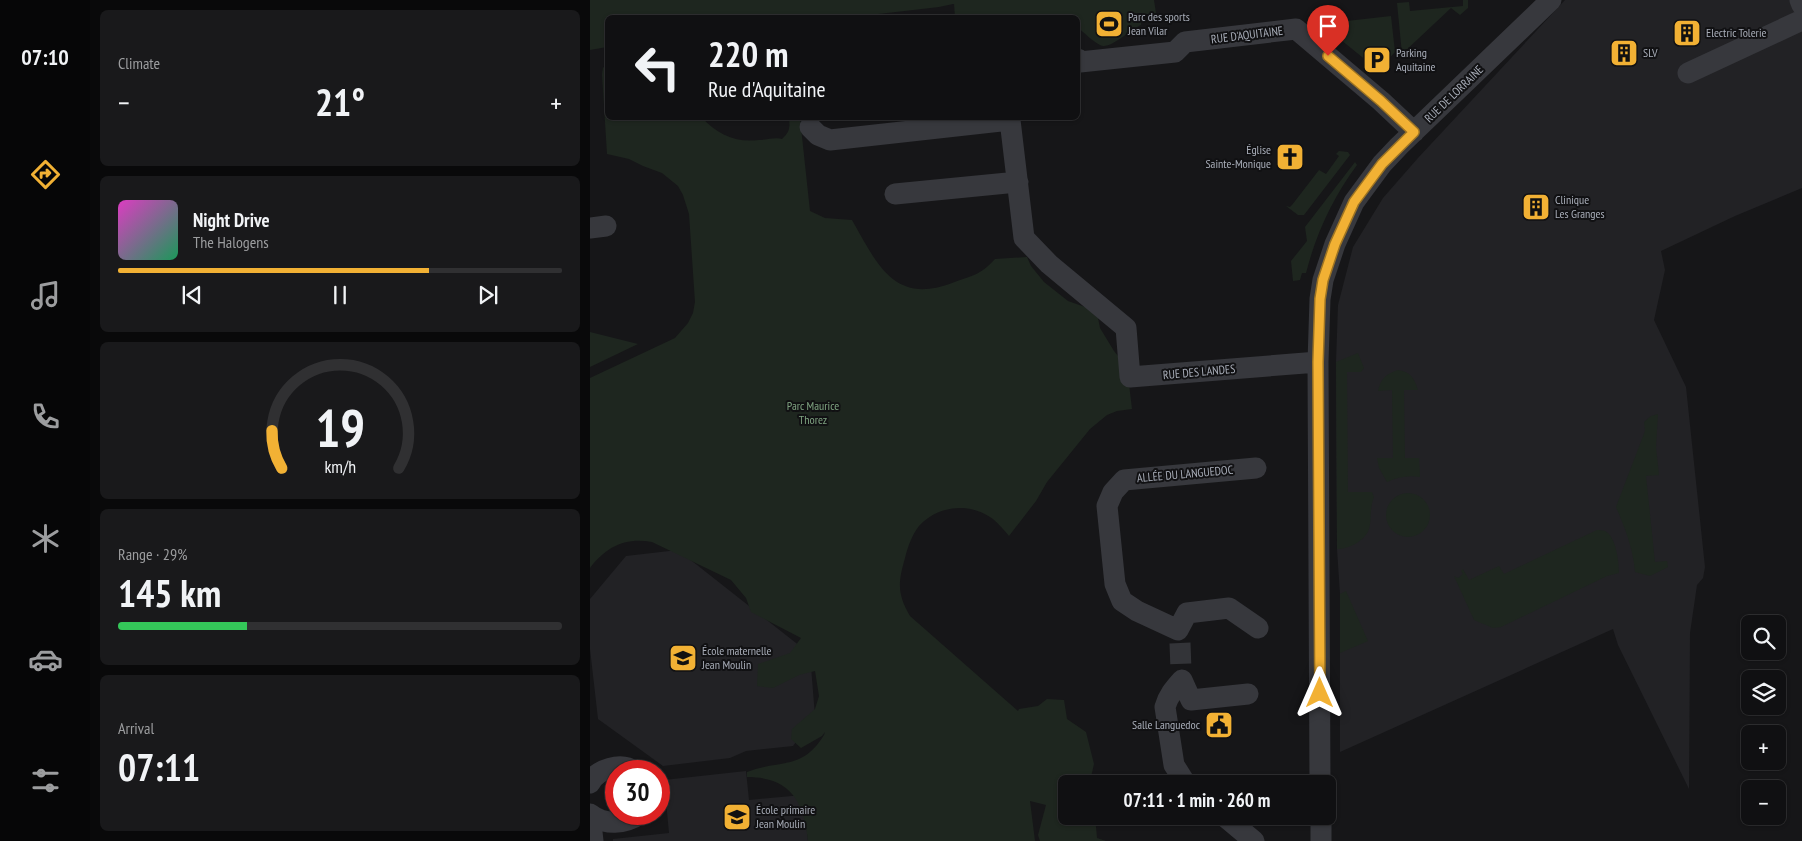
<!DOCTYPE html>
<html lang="en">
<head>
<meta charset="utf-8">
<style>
  body { margin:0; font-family:"PT Sans Narrow",sans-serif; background:#19191b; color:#f1f3f6; height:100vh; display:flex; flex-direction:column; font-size:19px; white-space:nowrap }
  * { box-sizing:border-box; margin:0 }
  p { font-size:16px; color:#9c9d9f }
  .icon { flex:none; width:28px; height:28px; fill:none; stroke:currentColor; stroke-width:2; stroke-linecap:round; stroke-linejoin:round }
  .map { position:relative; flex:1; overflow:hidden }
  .side { display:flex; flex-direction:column; gap:10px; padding:10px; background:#09090a; width:500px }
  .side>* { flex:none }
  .top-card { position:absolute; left:15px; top:15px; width:475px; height:105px; border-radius:8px; box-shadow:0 1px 4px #0004,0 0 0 1px #303032; background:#101012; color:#f1f3f6; overflow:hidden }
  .tools { position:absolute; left:1151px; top:615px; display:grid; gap:10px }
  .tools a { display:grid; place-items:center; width:45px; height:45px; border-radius:8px; background:#101012; box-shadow:0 1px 4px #0004,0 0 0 1px #303032; font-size:25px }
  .speed { position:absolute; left:15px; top:760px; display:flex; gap:10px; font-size:25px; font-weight:700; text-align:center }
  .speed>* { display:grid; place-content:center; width:65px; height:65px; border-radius:50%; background:#101012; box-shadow:0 1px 4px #0004,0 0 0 1px #303032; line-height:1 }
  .speed .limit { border:8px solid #d22; background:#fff; color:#111 }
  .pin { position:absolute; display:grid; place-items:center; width:42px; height:42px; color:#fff; margin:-51px -21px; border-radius:50% 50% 50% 0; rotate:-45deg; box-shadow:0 0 5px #0007 }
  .pin .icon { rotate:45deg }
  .me { position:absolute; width:55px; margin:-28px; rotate:0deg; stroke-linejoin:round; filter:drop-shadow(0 0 4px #0008) }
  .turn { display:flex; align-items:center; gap:18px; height:105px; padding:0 20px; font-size:22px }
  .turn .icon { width:65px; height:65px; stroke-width:2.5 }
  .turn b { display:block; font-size:35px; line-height:42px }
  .big { font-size:38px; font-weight:600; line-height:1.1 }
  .side .tile { flex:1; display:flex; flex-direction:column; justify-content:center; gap:8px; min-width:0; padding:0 18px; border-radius:8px; background:#19191b }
  .side .dial { align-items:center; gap:0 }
  .dial svg { height:130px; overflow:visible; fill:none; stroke:#303032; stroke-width:7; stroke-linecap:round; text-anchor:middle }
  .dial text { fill:#f1f3f6; stroke:none }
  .song { display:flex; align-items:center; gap:15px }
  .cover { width:60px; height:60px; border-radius:8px; background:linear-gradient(135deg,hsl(310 70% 55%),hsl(150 70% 35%)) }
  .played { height:5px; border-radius:2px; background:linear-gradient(90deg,#f2b134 70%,#303032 70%) }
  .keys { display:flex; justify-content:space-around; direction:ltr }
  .heat { display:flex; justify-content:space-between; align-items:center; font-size:28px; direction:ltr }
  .charge { height:8px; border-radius:4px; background:linear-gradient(90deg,#34c759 29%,#303032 0) }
  .trip { position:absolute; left:468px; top:775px; width:278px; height:50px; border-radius:8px; background:#101012; box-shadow:0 1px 4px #0004,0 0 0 1px #303032; font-weight:600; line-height:50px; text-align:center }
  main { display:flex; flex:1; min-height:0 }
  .tabs { display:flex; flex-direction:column; width:90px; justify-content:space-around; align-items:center; background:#060607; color:#9c9d9f }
  .tabs .icon { width:35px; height:35px }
  .tabs .current { color:#f2b134 }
  .tabs b { font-size:22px; color:#f1f3f6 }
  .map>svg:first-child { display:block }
  .built { fill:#222225 }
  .green { fill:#1e261f }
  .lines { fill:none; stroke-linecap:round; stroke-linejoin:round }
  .street-tunnel { stroke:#333438; stroke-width:21; stroke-dasharray:21 11; stroke-linecap:butt }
  .street { stroke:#37383d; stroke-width:21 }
  .route-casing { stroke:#9d7322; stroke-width:12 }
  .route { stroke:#f2b134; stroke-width:9 }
  .labels { text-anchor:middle; stroke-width:4; stroke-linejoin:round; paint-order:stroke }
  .poi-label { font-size:12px; fill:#a8adb8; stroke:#111113; text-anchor:start }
  .street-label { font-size:12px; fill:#a8adb8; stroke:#111113 }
  .park-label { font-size:12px; fill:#7fa381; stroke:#111113 }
</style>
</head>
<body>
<main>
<nav class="tabs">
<b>07:10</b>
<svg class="icon current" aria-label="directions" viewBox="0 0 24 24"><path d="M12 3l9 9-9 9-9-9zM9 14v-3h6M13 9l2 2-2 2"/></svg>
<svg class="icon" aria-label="music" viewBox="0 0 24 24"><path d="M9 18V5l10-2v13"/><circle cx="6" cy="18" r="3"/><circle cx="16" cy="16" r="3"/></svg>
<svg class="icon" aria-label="phone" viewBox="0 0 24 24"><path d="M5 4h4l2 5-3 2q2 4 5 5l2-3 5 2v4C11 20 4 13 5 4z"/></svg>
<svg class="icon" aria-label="climate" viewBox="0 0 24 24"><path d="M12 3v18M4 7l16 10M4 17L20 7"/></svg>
<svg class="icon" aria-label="car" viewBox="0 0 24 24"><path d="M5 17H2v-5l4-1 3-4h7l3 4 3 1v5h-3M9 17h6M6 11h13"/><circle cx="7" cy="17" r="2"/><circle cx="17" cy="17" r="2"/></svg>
<svg class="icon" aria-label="filters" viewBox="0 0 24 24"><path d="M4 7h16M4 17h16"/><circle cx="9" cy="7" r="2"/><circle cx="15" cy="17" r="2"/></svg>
</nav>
<section class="side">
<div class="tile"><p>Climate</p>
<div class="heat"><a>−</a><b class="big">21°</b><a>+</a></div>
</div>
<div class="tile">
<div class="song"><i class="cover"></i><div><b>Night Drive</b><p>The Halogens</p></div></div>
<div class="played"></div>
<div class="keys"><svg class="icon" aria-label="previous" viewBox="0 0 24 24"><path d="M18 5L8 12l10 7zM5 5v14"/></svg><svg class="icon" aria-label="pause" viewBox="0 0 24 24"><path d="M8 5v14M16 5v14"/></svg><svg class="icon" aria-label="next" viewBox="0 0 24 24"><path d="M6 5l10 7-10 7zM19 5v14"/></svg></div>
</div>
<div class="tile dial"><svg viewBox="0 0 100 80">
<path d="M14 69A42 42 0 1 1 86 69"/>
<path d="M14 69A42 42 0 0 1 8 46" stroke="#f2b134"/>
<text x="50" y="56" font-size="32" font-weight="700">19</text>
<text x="50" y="72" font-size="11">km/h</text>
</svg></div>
<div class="tile"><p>Range · 29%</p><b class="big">145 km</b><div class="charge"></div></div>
<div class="tile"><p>Arrival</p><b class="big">07:11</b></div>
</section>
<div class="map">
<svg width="1212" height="841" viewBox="0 0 1212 841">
  <rect width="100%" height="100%" fill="#161618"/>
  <!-- built -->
  <path class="built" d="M975,0h237v188l-67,28 -74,35 4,19 -11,50 32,67 19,180 -2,11 -6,7 -7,48 -1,156 -71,-144 -5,-16 -273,123v-158l-3,-45 -1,-187 2,-57 15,-58 30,-49 35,-40z
    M88,550l132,104 5,62 -22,30 -47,5 -16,7 -67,8 -65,-47 -8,-70v-50l36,-43z
    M156,771l3,29 54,-5 5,46h-195v-2l56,-6 -5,-53z"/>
  <!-- green -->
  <path class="green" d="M0,0h564l2,13 -13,2 -2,-2v12c-10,4 -32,26 -41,20 -8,-4 -15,-12 -22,-17v-10l-123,-1 -1,-13h-1l-14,3 -95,11h-236l-1,29 -17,3z
    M873,0h5v8l-8,7 -9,-7 -49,46 -5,-51 12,-1 1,9 53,-5z
    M801,16l4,36 -17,18 -48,-39 -1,-8z
    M17,63l1,55h94c16,16 32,25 57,22 7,0 17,-3 23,-1 8,-7 8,-12 7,-21h11l10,93 15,7 27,2c25,44 42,85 100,63 19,-7 29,-8 43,-24l32,-2 4,9 13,16 24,19 17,6 13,11 2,10 14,23 13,16 5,42 -15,2 -10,4 -17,14 -43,53 -11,19 -27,35c-5,-6 -10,-12 -16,-17 -23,-17 -55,-14 -74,7 -7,9 -11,20 -14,32 -7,24 -8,36 5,58l108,95 1,-2 19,-3 9,-7 17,1 3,19 19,13 8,32 -3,13 1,7h-26v32h29l2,22 9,3h-66l-2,-6 8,-30 -16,-4 5,40h-227c-4,-39 -17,-64 -61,-64v-5c33,-13 55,-1 77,-37l1,-3 -3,4 -21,12 -10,-9 1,-10 23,-20 4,-13 -4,-25 -16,4 -26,13 -16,-2 1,-22 32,-11 11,-15 -50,-26 -5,-14 -15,-18 -79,-38c-27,-5 -46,5 -62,26v-190l85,-40 13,-15 5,-10 2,-11 -6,-88 -6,-19 -5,-9 -16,-13 -19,-7 -14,-7 -22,-5 -5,-80 1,-6z
    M749,151l9,1 2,3 -46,60h-6l-12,-9 4,1 2,-2 27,-35 7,4 13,-18 -3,-2z
    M765,162l2,3c-24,32 -41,69 -51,108h-4l-2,7 -7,1 -2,-20 16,-20 -2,-14z
    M0,332l48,12 -48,23z
    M768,353l6,15 -3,4h-14l1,120h24l2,5c-5,13 -2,22 -5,32 -4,12 -20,20 -32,20l-1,-187z
    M808,370c13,2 16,8 20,20h-14l1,68h14l1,19c-12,-2 -22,0 -33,5l-8,-14 -2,-10h16l-1,-68 -14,1c3,-13 8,-17 20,-21z
    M1068,414l-2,33 3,28 -13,1 9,86 12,-1 1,6 -18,9 -15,-4c-2,-24 -10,-44 -19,-65l29,-76 -1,-9 7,-6z
    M796 515a22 22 0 1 1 44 0a22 22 0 1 1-44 0Z
    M1007,530c2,0 5,0 8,1 11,5 14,31 14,42l-12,3 -106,51 -8,1 -19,-8 -20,-44 4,2 5,-4 -2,-3 2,-2 6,11 30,-14 5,8z
    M756,591l22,50 -28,12v-59z"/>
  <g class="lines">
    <!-- street-tunnel -->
    <path class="street-tunnel" d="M590,643l1,27"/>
    <!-- street -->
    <path class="street" d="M1210,0l2,5
      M488,59l2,3 95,-10 10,-10 111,-13 85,72 33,31
      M1098,73l114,-53
      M220,127l8,8 12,5 180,-20 14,118 25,26 77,64 4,49 188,-15
      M305,194l123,-12
      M0,228l16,-2
      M666,468l-132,12 -11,12 -6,14 8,78 7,17 15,10 41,19 9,-17 42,-5 29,20
      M0,783c7,-14 31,-21 44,-12
      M596,784l-12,-19 -9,-58c3,-11 9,-18 17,-27l9,20 57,-6
      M730,784l-2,-422 2,-63 3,-19 12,-36 19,-42 28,-38 17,-18 152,-146
      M0,814c15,12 35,10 50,0
      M0,815l3,26
      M634,816l30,25
      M731,816v25"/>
  </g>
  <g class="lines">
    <defs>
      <path id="route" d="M730,693l-2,-331 2,-63 3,-19 12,-36 19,-42 28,-38 32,-32 -33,-31 -53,-45"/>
    </defs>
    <!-- route casing -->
    <use href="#route" class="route-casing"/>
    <!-- route -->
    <use href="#route" class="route"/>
  </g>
  <!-- icons -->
  <defs>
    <symbol id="stadium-square" viewBox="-11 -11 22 22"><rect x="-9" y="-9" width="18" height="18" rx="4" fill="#f2b134" stroke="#111113"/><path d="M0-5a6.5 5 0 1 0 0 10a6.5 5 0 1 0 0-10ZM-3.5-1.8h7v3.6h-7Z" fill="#111"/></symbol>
    <symbol id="building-square" viewBox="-11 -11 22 22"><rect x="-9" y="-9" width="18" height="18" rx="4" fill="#f2b134" stroke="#111113"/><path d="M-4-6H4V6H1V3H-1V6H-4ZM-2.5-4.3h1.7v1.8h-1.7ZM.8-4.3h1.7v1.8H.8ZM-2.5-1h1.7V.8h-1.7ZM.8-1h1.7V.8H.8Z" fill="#111"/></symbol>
    <symbol id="parking-square" viewBox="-11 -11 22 22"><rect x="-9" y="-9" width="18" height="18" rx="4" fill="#f2b134" stroke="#111113"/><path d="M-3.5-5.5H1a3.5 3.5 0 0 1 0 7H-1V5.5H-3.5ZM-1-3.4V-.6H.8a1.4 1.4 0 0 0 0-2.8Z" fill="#111"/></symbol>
    <symbol id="church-square" viewBox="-11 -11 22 22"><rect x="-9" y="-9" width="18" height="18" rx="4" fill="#f2b134" stroke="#111113"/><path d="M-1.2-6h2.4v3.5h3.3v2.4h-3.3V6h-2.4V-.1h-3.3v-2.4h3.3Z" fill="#111"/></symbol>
    <symbol id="school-square" viewBox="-11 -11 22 22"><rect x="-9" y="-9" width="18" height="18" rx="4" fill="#f2b134" stroke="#111113"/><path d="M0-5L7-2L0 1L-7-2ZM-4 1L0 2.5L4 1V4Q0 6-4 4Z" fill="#111"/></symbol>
    <symbol id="civic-square" viewBox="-11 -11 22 22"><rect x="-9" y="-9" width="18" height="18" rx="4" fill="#f2b134" stroke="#111113"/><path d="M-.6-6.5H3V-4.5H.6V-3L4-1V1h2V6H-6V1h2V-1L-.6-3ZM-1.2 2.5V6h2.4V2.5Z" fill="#111"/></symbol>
  </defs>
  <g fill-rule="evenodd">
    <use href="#stadium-square" x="503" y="8" width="32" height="32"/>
    <use href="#building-square" x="1081" y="17" width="32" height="32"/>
    <use href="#building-square" x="1018" y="37" width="32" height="32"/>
    <use href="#parking-square" x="771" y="44" width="32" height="32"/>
    <use href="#church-square" x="684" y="141" width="32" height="32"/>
    <use href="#building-square" x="930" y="191" width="32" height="32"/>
    <use href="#school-square" x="77" y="642" width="32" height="32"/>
    <use href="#civic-square" x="613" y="709" width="32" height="32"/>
    <use href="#school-square" x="131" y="801" width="32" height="32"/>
  </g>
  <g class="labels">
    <!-- poi labels -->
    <g class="poi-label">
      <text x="538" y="21">Parc des sports<tspan x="538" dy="14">Jean Vilar</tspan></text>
      <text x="1116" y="37">Electric Tolerie</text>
      <text x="806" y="57">Parking<tspan x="806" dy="14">Aquitaine</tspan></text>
      <text x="1053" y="57">SLV</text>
      <text x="681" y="154" text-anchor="end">Église<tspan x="681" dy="14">Sainte-Monique</tspan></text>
      <text x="965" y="204">Clinique<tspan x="965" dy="14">Les Granges</tspan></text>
      <text x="112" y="655">École maternelle<tspan x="112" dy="14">Jean Moulin</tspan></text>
      <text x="610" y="729" text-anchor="end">Salle Languedoc</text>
      <text x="166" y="814">École primaire<tspan x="166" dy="14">Jean Moulin</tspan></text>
    </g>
    <!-- street labels -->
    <g class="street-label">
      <text transform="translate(657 35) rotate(-7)" y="4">RUE D'AQUITAINE</text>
      <text transform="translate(864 94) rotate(-44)" y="4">RUE DE LORRAINE</text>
      <text transform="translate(609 372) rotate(-5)" y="4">RUE DES LANDES</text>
      <text transform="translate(595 474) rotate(-5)" y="4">ALLÉE DU LANGUEDOC</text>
    </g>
    <!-- park labels -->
    <g class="park-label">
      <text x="223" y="410">Parc Maurice<tspan x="223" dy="14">Thorez</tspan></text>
    </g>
  </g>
</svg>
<div class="tools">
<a><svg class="icon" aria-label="search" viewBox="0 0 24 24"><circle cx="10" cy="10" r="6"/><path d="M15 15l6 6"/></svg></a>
<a><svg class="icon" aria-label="layers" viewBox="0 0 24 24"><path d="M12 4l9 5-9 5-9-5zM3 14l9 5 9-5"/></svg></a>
<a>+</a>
<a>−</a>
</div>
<div class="speed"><div class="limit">30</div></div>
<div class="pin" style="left:738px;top:56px;background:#d93025"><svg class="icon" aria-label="arrive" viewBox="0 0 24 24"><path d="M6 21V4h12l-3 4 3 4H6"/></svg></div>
<svg class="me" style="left:730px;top:693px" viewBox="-20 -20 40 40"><path d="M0-17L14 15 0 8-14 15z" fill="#f2b134" stroke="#fff" stroke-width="4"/></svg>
<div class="trip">07:11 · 1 min · 260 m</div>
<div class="top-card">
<div class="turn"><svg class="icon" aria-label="left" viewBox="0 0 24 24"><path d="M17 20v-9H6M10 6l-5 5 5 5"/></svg><div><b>220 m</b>Rue d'Aquitaine</div></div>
</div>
</div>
</main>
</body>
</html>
